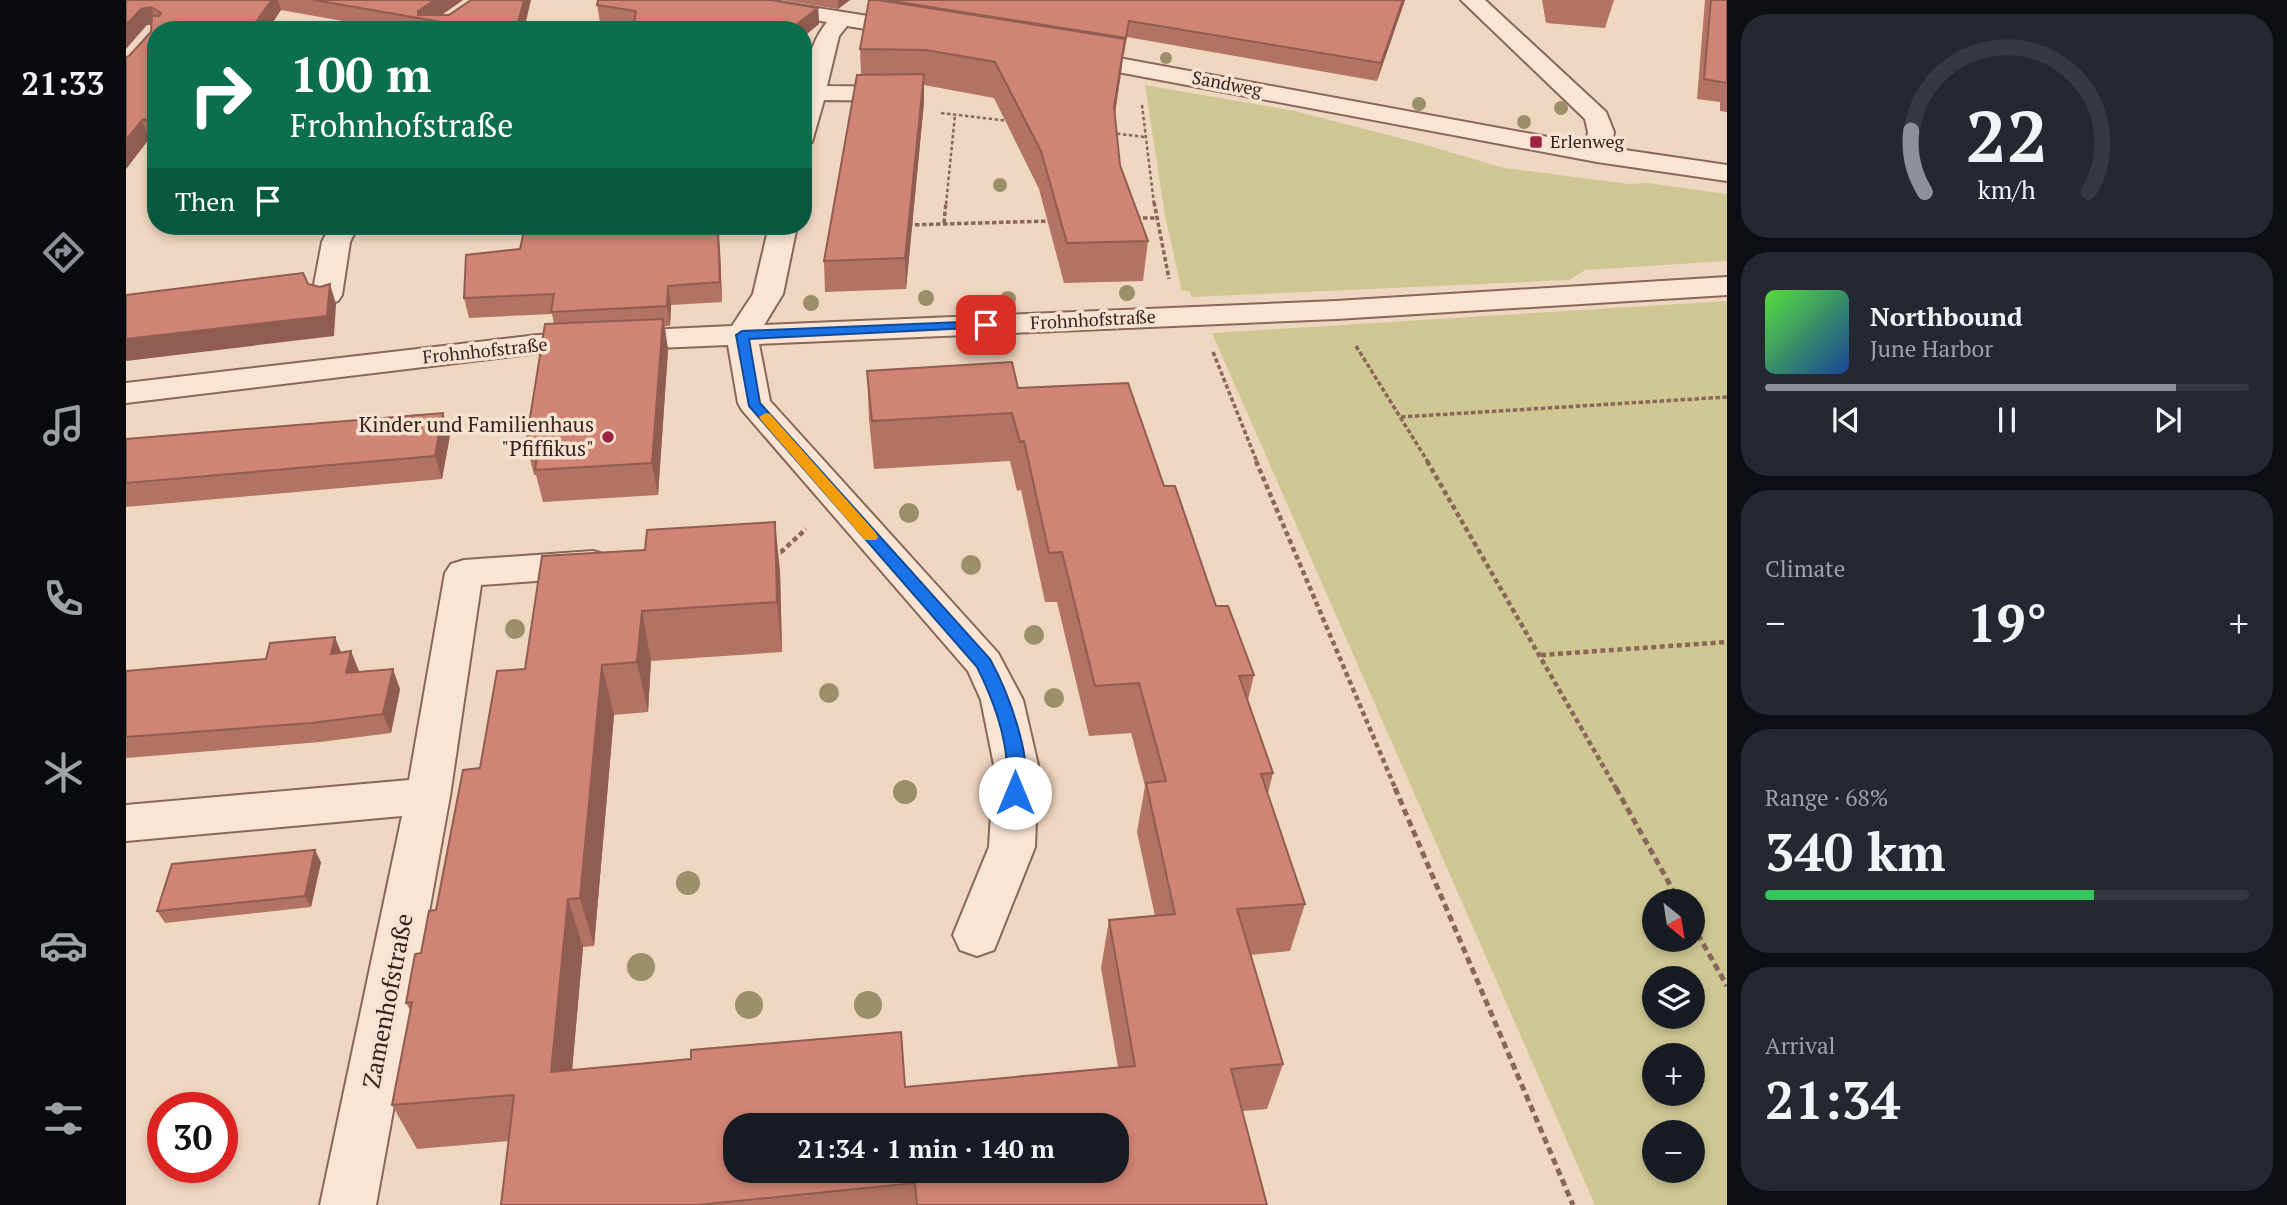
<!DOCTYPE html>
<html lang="en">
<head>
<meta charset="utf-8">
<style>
  body { margin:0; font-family:"PT Serif",serif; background:#242831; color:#f1f3f6; height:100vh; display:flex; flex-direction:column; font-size:26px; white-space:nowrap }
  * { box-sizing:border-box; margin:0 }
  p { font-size:23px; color:#9ea1a6 }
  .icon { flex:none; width:38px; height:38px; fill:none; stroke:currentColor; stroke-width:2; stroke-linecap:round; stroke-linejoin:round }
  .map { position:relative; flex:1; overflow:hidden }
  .side { display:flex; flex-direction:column; gap:14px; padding:14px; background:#0d0f14; width:560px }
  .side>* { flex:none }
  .guide { position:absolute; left:21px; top:21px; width:665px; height:214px; border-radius:28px; box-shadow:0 4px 10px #0003; background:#0b6e4f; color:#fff; overflow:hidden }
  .needle { width:46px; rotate:150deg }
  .tools { position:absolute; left:1516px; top:889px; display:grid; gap:14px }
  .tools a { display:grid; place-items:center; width:63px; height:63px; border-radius:50%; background:#171b24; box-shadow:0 4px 10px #0003; font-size:35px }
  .speed { position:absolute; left:21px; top:1092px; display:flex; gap:14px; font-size:35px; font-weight:700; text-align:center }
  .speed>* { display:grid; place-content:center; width:91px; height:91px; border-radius:50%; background:#171b24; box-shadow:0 4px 10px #0003; line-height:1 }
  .speed .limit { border:10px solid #d22; background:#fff; color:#111 }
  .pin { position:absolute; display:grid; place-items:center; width:60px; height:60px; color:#fff; margin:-30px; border-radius:14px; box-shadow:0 4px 10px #0006 }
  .me { position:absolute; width:77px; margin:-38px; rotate:0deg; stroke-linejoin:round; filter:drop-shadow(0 0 5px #0008) }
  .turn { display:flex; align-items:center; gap:24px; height:147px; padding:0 28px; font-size:32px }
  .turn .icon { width:91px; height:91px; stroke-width:2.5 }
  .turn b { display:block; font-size:49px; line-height:60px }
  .then { display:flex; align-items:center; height:66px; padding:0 28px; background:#0003; gap:14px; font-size:26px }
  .big { font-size:52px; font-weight:600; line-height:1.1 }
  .side .tile { flex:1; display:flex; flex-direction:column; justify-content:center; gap:10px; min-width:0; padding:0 24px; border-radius:28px; background:#242831 }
  .side .dial { align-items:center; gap:0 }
  .dial svg { height:182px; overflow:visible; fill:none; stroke:#363941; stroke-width:7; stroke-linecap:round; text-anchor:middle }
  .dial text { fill:#f1f3f6; stroke:none }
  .song { display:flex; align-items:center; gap:21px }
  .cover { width:84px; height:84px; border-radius:10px; background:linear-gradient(135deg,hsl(110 70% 55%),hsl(220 70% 35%)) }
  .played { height:7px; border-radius:4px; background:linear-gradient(90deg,#8c9099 85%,#363941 85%) }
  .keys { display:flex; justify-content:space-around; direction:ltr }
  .heat { display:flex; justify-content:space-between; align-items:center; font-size:38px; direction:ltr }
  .charge { height:10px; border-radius:5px; background:linear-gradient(90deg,#34c759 68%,#363941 0) }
  .trip { position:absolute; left:597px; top:1113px; width:406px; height:70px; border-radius:28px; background:#171b24; box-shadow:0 4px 10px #0003; font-weight:600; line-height:70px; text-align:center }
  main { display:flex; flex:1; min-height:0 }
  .tabs { display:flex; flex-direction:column; width:126px; justify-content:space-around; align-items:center; background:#090b0e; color:#9ea1a6 }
  .tabs .icon { width:49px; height:49px }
  .tabs .active { color:#8c9099 }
  .tabs b { font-size:32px; color:#f1f3f6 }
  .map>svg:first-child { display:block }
  .green { fill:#cec794; fill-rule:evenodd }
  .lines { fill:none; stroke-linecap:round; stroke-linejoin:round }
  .minor-casing { stroke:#896657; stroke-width:4 }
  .path-far3 { stroke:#896657; stroke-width:2.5; stroke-dasharray:3.5 2.5; stroke-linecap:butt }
  .path-far2 { stroke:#896657; stroke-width:3.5; stroke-dasharray:4.5 2.5; stroke-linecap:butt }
  .path-far1 { stroke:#896657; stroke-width:4.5; stroke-dasharray:5 3.5; stroke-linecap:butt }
  .path { stroke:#896657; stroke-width:5; stroke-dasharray:7 4.5; stroke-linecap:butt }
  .minor { fill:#fae5d4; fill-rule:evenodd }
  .tree { fill:#9a8f69 }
  .wall { fill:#b27264 }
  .shaded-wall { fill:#915c51 }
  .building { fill:#cf8474; stroke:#915c51; stroke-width:2; fill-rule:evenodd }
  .route { fill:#1a73e8; stroke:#114b97; stroke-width:2 }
  .slow { fill:#f59e0b }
  .poi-dot { fill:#9a2542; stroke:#f6e2d0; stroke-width:2.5 }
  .labels { text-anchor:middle; stroke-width:7; stroke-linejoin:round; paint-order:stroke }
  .far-street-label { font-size:18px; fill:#38231c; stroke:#f6e2d0 }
  .far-poi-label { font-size:18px; fill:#38231c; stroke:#f6e2d0; text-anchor:start }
  .poi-label { font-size:21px; fill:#38231c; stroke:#f6e2d0; text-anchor:end }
  .near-street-label { font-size:24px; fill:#38231c; stroke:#f6e2d0 }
</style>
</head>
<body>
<main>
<nav class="tabs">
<b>21:33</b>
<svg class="icon active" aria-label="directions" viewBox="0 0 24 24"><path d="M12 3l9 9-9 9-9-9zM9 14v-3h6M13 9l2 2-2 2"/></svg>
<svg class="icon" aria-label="music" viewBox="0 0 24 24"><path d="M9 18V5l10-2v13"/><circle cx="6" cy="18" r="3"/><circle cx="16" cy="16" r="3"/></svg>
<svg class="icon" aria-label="phone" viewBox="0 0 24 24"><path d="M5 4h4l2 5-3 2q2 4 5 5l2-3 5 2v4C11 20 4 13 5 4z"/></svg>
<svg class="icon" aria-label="climate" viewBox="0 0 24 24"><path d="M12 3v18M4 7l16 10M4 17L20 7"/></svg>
<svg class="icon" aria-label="car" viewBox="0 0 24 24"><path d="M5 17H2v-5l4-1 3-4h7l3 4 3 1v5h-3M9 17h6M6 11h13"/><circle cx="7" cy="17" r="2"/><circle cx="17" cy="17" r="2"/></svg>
<svg class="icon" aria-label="filters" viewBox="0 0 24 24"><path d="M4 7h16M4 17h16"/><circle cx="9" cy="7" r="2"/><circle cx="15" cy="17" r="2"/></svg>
</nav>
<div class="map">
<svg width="1601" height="1205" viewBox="0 0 1601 1205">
  <rect width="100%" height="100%" fill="#efd6c0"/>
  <!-- green -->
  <path class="green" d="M1019,85l150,26 124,32 85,25 125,16 19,-1 79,11v67l-142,9 -16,10 -377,17 -3,-6h-7l-17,-75z
    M1601,301v904h-132l-383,-872zM1528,901h38v39h-38zM1528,978h38v39h-38zM1528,1055h38v39h-38zM1528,1132h38v39h-38z"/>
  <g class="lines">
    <defs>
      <path id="minor" d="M589,0h52l158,25 3,5 -3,5 -8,2 -70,-11 -8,10 -12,50 78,1 9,2 3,5 -3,5 -9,2 -81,-1 -12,42 -9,3c0,-40 -3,-90 24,-123l-101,-16 -8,-1z
        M1335,0h24l121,112 8,20 -3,16 116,17v16l-130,-19 -527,-99 -8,-2 -3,-5 3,-5 8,-2 516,95 2,-12 -3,-13z
        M204,226h28l-8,16 -8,53 -4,6 -11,3 -11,-3 -4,-6 10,-53z
        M643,226h28l-14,68 -19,31 572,-24 391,-24v18l-391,24 -577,25 11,57 228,252 25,47 15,65 -3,82 -41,103 -17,6 -17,-6 -7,-15 36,-88 5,-82 -13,-65 -13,-29 -226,-261 -4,-7 -10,-58 -190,8 -412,50v-20l412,-48 194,-9 21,-32z
        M467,551l13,4 6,9 -6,9 -13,4 -112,8 -31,211 -74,409h-56l82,-389 -276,25v-36l283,-25 36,-207 6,-9 13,-4z"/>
    </defs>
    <!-- minor casing -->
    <use href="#minor" class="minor-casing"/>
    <!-- path-far3 -->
    <path class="path-far3" d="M1016,105l12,99
      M815,113l68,8
      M985,133l34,4
      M820,204l9,-89"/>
    <!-- path-far2 -->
    <path class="path-far2" d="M1028,202l15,77
      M1010,218h20
      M818,223l2,-21
      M782,225l142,-4
      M1230,346l72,116
      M1087,352l44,110
      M1275,417l326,-20"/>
    <!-- path-far1 -->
    <path class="path-far1" d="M1130,461l140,329
      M1301,461l190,329
      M646,553l9,-1 25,-23
      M1415,655l186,-13"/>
    <!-- path -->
    <path class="path" d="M1269,788l178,417
      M1490,788l63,113
      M1566,924l35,62"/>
    <!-- minor -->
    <use href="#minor" class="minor"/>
  </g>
  <!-- trees -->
  <g class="tree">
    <circle cx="1040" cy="58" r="6"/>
    <circle cx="1293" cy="104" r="7"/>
    <circle cx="1435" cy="108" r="7"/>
    <circle cx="1398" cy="122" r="7"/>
    <circle cx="874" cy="185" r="7"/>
    <circle cx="1001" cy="293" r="8"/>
    <circle cx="800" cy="298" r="8"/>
    <circle cx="882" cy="299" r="8"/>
    <circle cx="685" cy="303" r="8"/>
    <circle cx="783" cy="513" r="10"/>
    <circle cx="845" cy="565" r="10"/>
    <circle cx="389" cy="629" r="10"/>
    <circle cx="908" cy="635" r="10"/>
    <circle cx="703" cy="693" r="10"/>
    <circle cx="928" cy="698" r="10"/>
    <circle cx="779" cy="792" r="12"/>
    <circle cx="562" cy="883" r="12"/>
    <circle cx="515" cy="967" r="14"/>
    <circle cx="623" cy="1005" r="14"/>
    <circle cx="742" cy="1005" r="14"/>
  </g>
  <!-- wall -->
  <path class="wall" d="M0,0h337l-22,15 83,15h-131l-112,-20 -125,20v109h-7l-23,30 3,-113 22,-24 1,-7h-5z
    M656,0h68l-12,9z
    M743,0h536l-28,81 -250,-44 -3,18h-1l-8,60 5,50 28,76 -5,40 -79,2 -25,-94 -45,-91 -70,-13v17l-18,187 -81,3 -1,-31 37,-186 -1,-26z
    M1416,0h72l-9,28 -59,-5z
    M1579,0h22v112l-7,-1v-9l-23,-3z
    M471,5l221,3 1,16 -16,13v-7l-169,-3 -34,-5z
    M117,226h85l-2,2z
    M589,231l5,19 2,52 -51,3 -1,21h-5l3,24 -10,145 -115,7 -7,-27h-2l-8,-32 28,-119 -2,-10 -83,4 -5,-20 56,-49z
    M741,371l151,17 146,98 52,120 38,69 -6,25 25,73 -5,20 37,111 -15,47 -40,4 33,109 -16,45 -25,2 25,94h-766l8,-64 -92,8 -25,-44 18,-95 -4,-7 74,-235 45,-99 17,-113 238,15 2,81 -131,9 -3,51 -34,3 -20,231 -11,1 -11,123 333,17 213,-20 -17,-99 8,-48 46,-4 -18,-84 8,-46 -14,-53 -42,3 -32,-134h-12l-24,-112 -4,1 -7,-30 -136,8 -5,-50z
    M324,435l-8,44 -316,28v-68z
    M215,653l18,18v1l41,17 -9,44 -71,9 -194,16v-87z
    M195,862l-10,45 -146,16 -8,-12z"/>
  <!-- shaded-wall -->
  <path class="shaded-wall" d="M146,0h6l3,10 -13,20h-18z
    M309,0h28l-30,21 -15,-6v-4z
    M398,0h7l-7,30h-8z
    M712,0h12l-12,9z
    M1277,0h2l-28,81 4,-18z
    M25,7l6,17 -10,1 -21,24v-24l15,-16z
    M692,8l1,16 -16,13v-7h-14z
    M999,39l-4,35 -11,69 4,-36z
    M798,74v28l-18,187 -1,-31z
    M16,120l7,19 -23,30v-29z
    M583,226h8l-8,25 -2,-19z
    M592,231l2,19 2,52 -2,-20z
    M204,284l6,20 -2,32 -208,25v-22z
    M542,286l3,19 -1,21 -3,-20z
    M537,319l5,31 -10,145 -6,-32z
    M317,413l7,22 -8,44 -7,-23z
    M649,522l5,49 2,81 -5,-50z
    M516,611l9,50 -3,51 -11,-50z
    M209,637l8,20 -12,-3z
    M225,651l8,20 -5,22 -8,-20z
    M476,665l12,50 -20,231 -14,-48z
    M267,669l7,20 -9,44 -8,-19z
    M189,850l6,12 -10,45 -6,-11z
    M442,899l15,48 -15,169 -17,-44z"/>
  <!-- building -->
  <path class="building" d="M0,0h146l-22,30h-94v90h-14l-16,20v-83l3,-1 22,-24 1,-16h7l2,-3 -10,-6 -10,2 -15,16z
    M188,0h121l-17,11v4h31l22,-15h53l-8,30h-58l1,-5z
    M472,0h173l47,8 -29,22h-156l3,-19 -39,-6z
    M743,0h9l247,39 -11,68 6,58 28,76 -81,2 -26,-92 -46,-89 -69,-12 -66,-1z
    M760,0h517l-22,63 -252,-42 -3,17z
    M1585,0h16v83l-23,-4z
    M798,74l-19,184 -81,3 33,-186z
    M399,226h184l-2,6 11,-1 2,51 -52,4 -1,20 -116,6 3,-18 -90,4 2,-43 54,-6z
    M177,273l5,11 12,3 10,-3 -3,32 -201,23v-44z
    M537,319l-11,144 -117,7 4,-28 -13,1 19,-119z
    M886,362l6,26 110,-5 36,103h11l41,120h12l26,69 -15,1 34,97 -12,1 44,130 -68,5 46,155 -52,5 36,136h-350l-2,-22 -218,22h-196l13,-110 -122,10 20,-103 -6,1 9,-49 6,-1 8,-42 7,-1 27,-140 17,-2 17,-97 28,-2 17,-113 103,-6 2,-20 128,-8 2,80 -135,9 -5,51 -35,3 -22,233 -12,1 -17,173 140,-13v-9l210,-18 4,55 230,-21 -26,-146 66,-6 -29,-131 20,-2 -27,-98 -44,3 -33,-134 -13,1 -25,-112 -4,1 -8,-29 -140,8 -5,-50zM609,1125h381v46h-381z
    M317,413l-8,43 -309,27v-44z
    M209,637l-4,17 20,-3 -5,22 47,-4 -10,45 -72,9 -185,14v-66l140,-12 4,-16z
    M189,850l-10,46 -148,15 15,-47z"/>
  <!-- route -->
  <path class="route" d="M860,321l5,1v5l-242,12 11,64 230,256c16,29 48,107 31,139l-6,2 -7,-2c-5,-10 0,-22 -1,-33 -2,-34 -15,-68 -30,-98l-228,-261 -13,-71 6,-4z"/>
  <!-- slow -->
  <path class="slow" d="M640,413l4,1 106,119 2,4 -2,3h-11l-104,-120 -2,-3z"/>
  <!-- markers -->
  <g class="poi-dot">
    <rect x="1403" y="135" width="14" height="14" rx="3.5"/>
    <circle cx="482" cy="437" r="7"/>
  </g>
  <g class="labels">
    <!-- far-street labels -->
    <g class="far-street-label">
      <text transform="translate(1101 84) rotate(11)" y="6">Sandweg</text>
      <text transform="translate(967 320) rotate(-3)" y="6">Frohnhofstraße</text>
      <text transform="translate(359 351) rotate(-6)" y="6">Frohnhofstraße</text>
    </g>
    <!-- far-poi labels -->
    <g class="far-poi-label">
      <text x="1424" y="148">Erlenweg</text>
    </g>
    <!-- poi labels -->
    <g class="poi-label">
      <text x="468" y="432">Kinder und Familienhaus<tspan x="468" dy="24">"Pfiffikus"</tspan></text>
    </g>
    <!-- near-street labels -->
    <g class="near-street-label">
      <text transform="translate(262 1001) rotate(-79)" y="8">Zamenhofstraße</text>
    </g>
  </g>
</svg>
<div class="tools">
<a><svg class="needle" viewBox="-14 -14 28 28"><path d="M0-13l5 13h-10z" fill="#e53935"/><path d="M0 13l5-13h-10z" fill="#9ea1a6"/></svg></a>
<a><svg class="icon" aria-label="layers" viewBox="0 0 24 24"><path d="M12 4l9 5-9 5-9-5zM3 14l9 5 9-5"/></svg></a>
<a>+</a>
<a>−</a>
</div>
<div class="speed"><div class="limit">30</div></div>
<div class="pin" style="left:860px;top:325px;background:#d93025"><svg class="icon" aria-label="arrive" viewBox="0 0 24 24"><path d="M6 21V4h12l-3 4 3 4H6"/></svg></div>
<svg class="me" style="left:889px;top:793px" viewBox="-20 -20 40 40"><circle r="19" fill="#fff"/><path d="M0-13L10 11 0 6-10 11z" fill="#1a73e8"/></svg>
<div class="trip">21:34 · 1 min · 140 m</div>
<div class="guide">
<div class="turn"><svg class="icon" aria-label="right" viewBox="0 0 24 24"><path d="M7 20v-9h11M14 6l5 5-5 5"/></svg><div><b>100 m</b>Frohnhofstraße</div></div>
<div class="then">Then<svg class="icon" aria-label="arrive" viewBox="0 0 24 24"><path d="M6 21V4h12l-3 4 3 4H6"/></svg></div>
</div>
</div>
<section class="side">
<div class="tile dial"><svg viewBox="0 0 100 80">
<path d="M14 69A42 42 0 1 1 86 69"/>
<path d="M14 69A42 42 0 0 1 8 42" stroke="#8c9099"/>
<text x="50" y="56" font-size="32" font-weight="700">22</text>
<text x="50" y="72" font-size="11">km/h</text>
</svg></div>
<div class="tile">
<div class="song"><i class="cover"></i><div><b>Northbound</b><p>June Harbor</p></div></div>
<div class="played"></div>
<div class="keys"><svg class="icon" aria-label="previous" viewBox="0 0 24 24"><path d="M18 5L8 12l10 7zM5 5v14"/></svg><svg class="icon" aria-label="pause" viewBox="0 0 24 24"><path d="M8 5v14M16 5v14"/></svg><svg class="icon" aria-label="next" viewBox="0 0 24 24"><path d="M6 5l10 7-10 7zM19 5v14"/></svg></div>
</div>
<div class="tile"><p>Climate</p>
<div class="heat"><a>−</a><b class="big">19°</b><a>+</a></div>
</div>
<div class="tile"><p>Range · 68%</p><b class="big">340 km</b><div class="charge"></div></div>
<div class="tile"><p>Arrival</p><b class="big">21:34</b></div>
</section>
</main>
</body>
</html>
